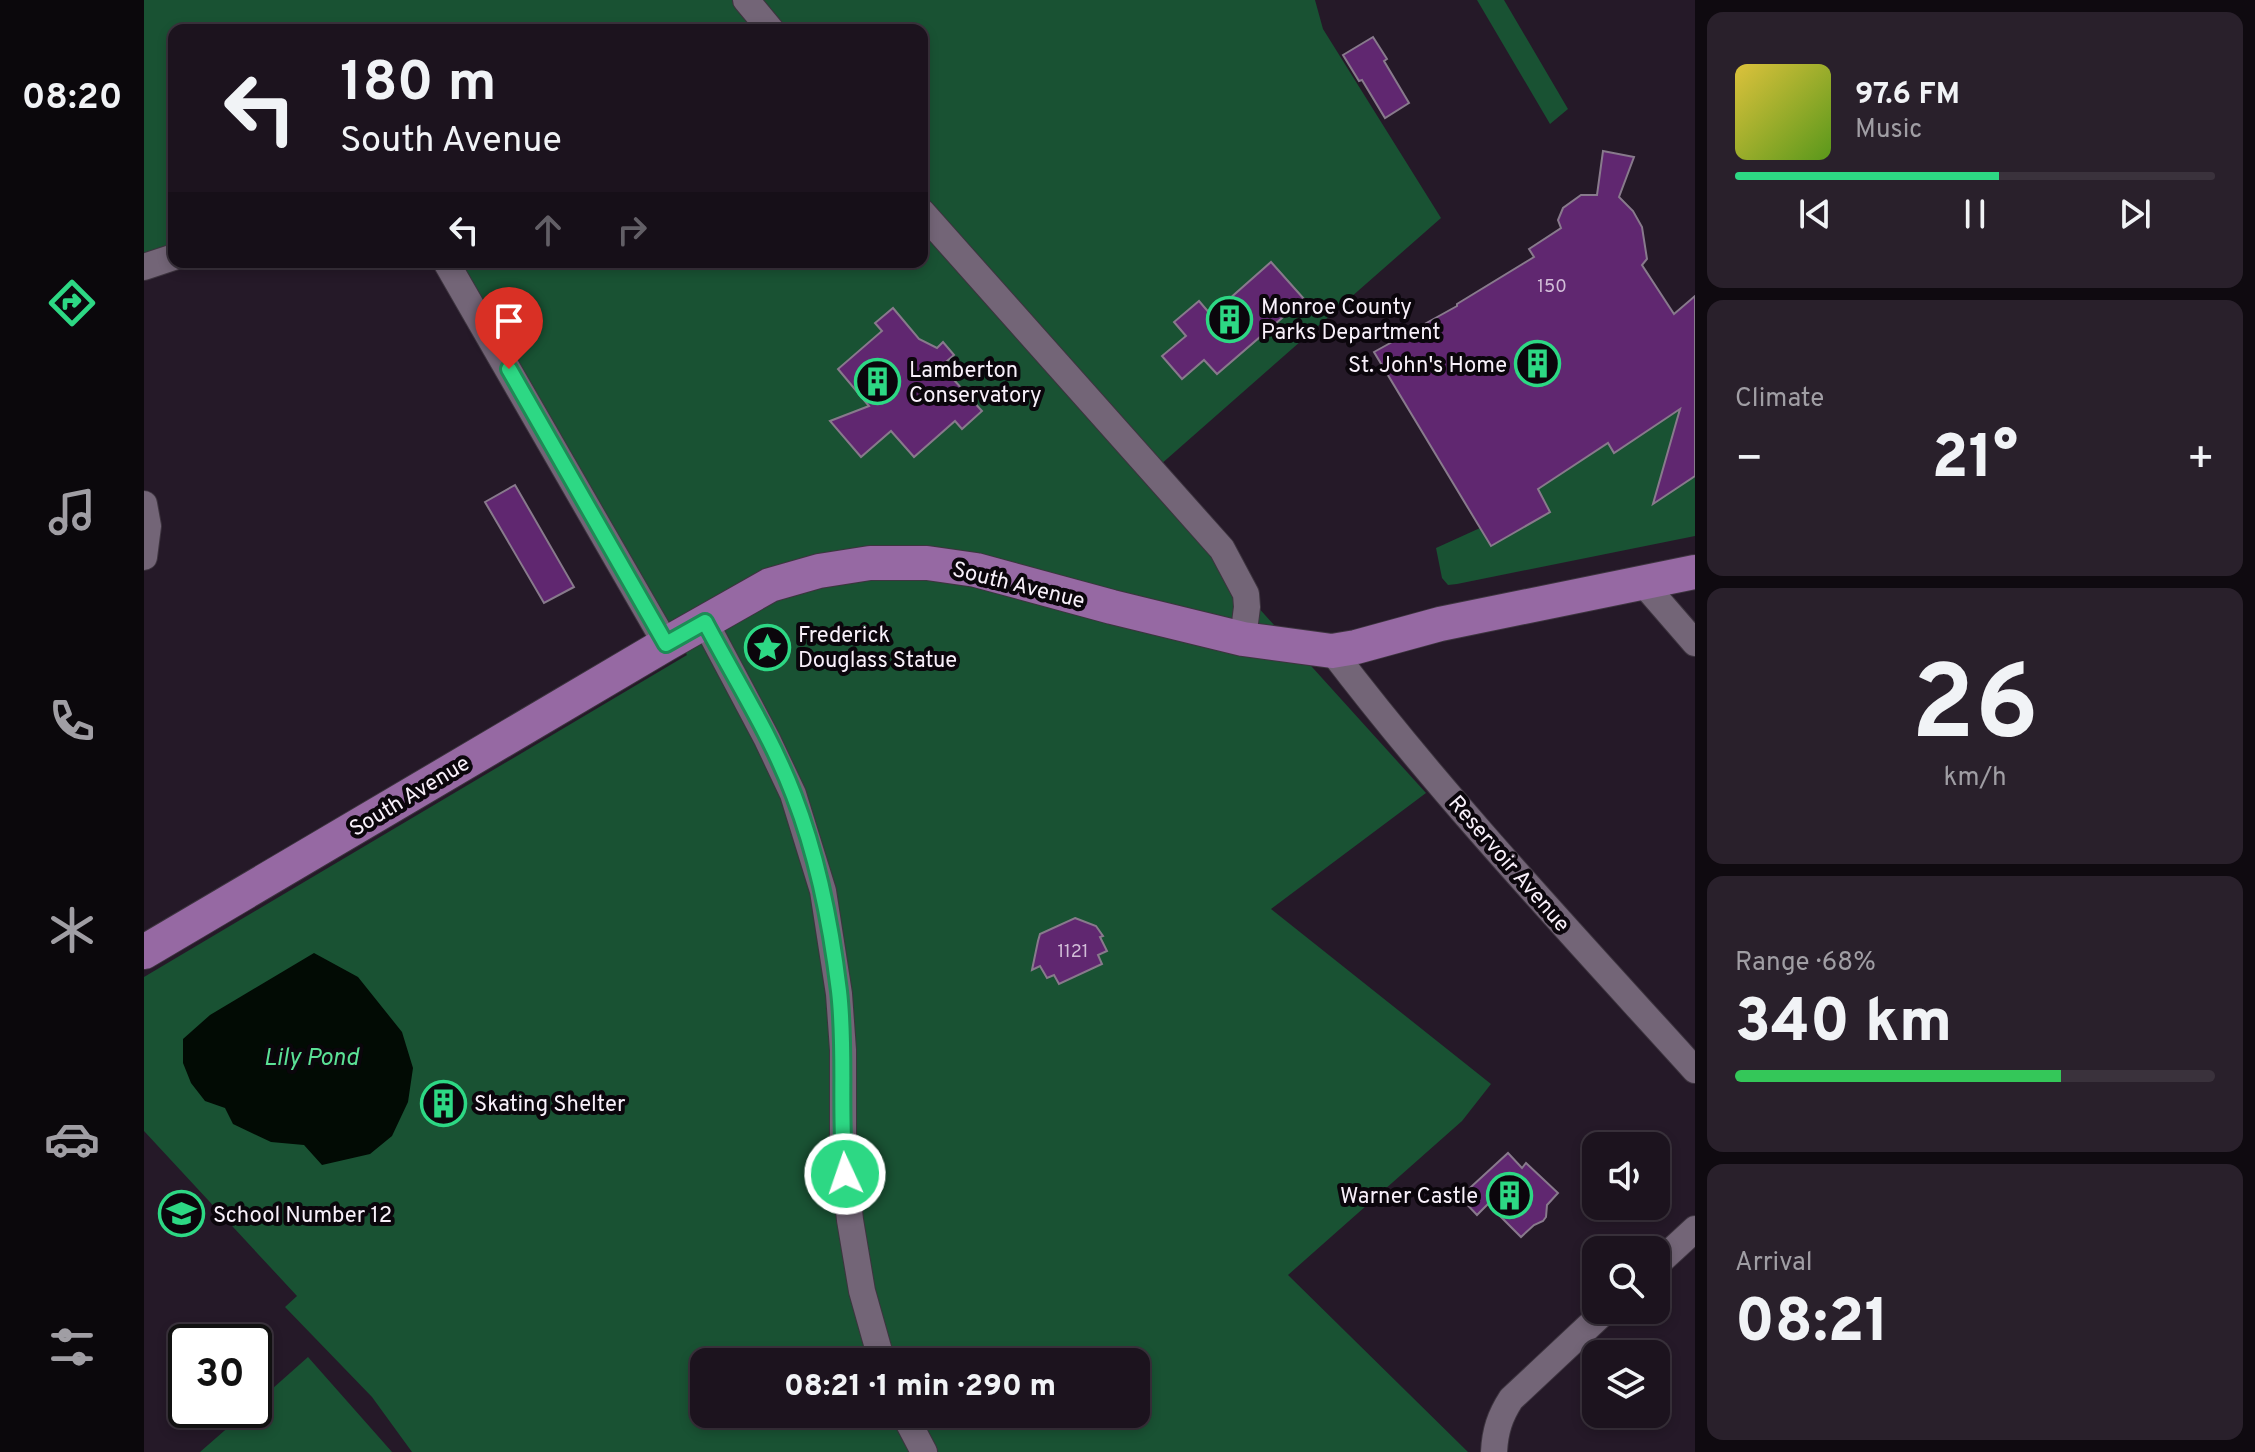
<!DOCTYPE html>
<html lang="en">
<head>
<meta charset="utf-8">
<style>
  body { margin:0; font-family:Overpass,sans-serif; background:#29202b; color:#f1f3f6; height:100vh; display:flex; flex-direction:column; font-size:30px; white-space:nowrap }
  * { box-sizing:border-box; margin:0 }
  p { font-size:26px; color:#a09ea4 }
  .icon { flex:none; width:44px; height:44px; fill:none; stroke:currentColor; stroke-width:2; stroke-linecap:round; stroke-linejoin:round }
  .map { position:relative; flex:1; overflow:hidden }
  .details { display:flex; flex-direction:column; gap:12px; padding:12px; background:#0f0a10; width:560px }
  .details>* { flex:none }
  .banner { position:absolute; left:24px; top:24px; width:760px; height:244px; border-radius:16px; box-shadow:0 4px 12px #0003,0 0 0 2px #3a323c; background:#1c131e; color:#f1f3f6; overflow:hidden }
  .fabs { position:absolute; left:1438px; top:1132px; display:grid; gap:16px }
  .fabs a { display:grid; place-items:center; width:88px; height:88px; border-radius:16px; background:#1c131e; box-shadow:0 4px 12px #0003,0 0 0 2px #3a323c; font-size:40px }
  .speed { position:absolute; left:24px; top:1324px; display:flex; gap:16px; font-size:40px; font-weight:700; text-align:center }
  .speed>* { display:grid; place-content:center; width:104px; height:104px; border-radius:50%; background:#1c131e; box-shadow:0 4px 12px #0003,0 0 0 2px #3a323c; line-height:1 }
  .speed .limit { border:4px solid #111; border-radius:12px; background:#fff; color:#111 }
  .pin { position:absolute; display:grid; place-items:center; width:68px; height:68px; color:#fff; margin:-82px -34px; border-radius:50% 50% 50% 0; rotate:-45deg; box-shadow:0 0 8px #0007 }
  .pin .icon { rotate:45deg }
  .me { position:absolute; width:88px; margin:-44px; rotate:357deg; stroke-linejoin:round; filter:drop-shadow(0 0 6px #0008) }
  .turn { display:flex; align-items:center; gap:28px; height:168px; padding:0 40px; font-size:36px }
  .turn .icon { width:104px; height:104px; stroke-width:2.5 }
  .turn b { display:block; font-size:56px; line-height:68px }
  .lanes { display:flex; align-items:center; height:76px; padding:0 40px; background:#0003; justify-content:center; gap:40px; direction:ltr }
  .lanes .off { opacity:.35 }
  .big { font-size:60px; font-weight:800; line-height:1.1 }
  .details .card { flex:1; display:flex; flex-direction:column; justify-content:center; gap:12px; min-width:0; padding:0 28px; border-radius:16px; background:#29202b }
  .details .dial { align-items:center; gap:0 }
  .dial b { font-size:104px; line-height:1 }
  .song { display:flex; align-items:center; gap:24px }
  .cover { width:96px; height:96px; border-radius:12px; background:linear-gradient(135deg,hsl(50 70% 55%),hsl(90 70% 35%)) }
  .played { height:8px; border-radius:4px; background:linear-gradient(90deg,#2dd884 55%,#3a323c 55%) }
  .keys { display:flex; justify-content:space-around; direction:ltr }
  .heat { display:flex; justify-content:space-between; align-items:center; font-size:44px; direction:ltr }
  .charge { height:12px; border-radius:6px; background:linear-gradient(90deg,#34c759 68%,#3a323c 0) }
  .trip { position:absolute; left:546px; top:1348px; width:460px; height:80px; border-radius:16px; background:#1c131e; box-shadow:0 4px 12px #0003,0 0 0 2px #3a323c; font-weight:800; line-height:80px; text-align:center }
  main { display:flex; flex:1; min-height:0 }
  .tabs { display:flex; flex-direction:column; width:144px; justify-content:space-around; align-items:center; background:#0b080c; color:#a09ea4 }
  .tabs .icon { width:56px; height:56px }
  .tabs .current { color:#2dd884 }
  .tabs b { font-size:36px; color:#f1f3f6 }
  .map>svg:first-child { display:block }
  .green { fill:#195233; fill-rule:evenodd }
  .water { fill:#020b04 }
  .building { fill:#602770; stroke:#887a8c; stroke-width:2 }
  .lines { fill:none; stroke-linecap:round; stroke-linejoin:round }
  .minor-casing { stroke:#3d343f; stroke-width:28 }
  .major-casing { stroke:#3d343f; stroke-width:36 }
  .minor { stroke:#736577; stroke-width:26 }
  .major { stroke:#9669a3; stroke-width:34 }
  .route-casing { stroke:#1d8c56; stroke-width:20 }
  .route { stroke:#2dd884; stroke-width:14 }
  .labels { text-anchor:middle; stroke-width:8; stroke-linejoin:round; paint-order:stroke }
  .number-label { font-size:18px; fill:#d2bed8 }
  .poi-label { font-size:22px; fill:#f8f0fa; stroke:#0b060c; text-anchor:start }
  .street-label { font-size:22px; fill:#f8f0fa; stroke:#0b060c }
  .water-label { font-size:24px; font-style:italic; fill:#5be196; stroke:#0b060c }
</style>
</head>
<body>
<main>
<nav class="tabs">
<b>08:20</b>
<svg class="icon current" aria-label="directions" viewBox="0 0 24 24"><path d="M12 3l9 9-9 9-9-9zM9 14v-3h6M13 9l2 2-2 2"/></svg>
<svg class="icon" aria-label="music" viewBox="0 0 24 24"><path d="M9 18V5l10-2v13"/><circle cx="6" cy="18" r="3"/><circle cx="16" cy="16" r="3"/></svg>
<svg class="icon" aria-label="phone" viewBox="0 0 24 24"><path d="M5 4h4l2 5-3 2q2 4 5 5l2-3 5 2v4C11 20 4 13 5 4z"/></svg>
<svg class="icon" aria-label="climate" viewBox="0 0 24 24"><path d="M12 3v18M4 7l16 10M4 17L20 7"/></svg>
<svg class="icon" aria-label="car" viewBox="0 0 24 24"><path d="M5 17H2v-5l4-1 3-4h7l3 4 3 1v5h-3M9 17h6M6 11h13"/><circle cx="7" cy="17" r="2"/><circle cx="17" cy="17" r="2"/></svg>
<svg class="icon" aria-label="filters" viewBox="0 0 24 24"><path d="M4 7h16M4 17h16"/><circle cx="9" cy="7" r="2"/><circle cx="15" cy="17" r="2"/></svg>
</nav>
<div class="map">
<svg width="1551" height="1452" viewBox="0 0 1551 1452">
  <rect width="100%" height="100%" fill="#251928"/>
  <!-- green -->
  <path class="green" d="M0,0h1171l8,29 118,189 -298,262 283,313 -155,116 220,175 -29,37 -174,154 180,177h-1056l-40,-55 -87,-90 12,-11 -153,-165v-154l543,-322 -228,-393h463v-232h-748v217l-30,9zM560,1362h432v52h-432z
    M1333,0h27l64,109 -18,15z
    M1542,406l-32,97 41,-27v60l-238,48 -9,1 -6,-7 -6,-30 44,-20 11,18 58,-34 -11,-23 70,-46 6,9z
    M164,1357l84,95h-192l48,-42h6v-5z"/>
  <!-- water -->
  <path class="water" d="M170,953l44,24 44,55 11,36 -5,34 -16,34 -22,18 -48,11 -18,-20 -33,-3 -38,-18 -8,-16 -20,-7 -14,-18 -8,-20v-24l27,-24z"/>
  <!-- building -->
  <path class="building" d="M1229,37l14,22 -3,2 25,42 -24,15 -23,-38 -3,1 -16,-26z
    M1459,151l31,6 -15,40 14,14 9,16 5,32 -5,6 32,49 21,-18v180l-42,28 27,-95 -66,44 -6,-10 -70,46 12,23 -59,34 -117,-194 83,-46v-2l77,-47 -5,-8 32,-21 -3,-8 5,-12 18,-13h16z
    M1127,262l33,37 -87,75 -13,-14 -22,19 -20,-23 24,-20 -12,-14 25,-21 12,14z
    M749,308l26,31 18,9 6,-6 11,13 -7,6 13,14 -6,5 28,31 -20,18 -7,-8 -41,36 -23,-26 -30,26 -31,-36 39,-15 -31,-37 44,-38 -7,-8z
    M371,485l59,102 -30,16 -59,-101z
    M931,918l21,8 7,10 -3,1 7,14 -9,4 4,9 -43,20 -5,-9 -7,3 -7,-12 -8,4 6,-29 2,-7z
    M290,1084l27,9 -9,29 -27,-9z
    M1364,1153l14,15 4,-5 32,30 -11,12 -1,12 -3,4 -9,4 -13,12 -33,-33 -11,11 -17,-18z"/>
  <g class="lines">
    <defs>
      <path id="minor" d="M602,0l25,30
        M778,212l300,337 24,45 1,13 -4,32
        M302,262l220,382
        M0,267l30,-10
        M0,504l4,22 -4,31
        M1499,583l52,60
        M561,622l62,117 26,55 30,97 16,103 4,56v101l7,69 12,71 20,71
        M1188,651c112,147 239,282 363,419
        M1512,1265l39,-36
        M760,1414l20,38
        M1350,1452c1,-21 6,-36 17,-53l95,-89"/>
      <path id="major" d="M0,952l522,-308 104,-59 49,-14 51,-8h57l49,7 136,37 131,32 89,12 24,-4 84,-23 255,-52"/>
    </defs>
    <!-- minor casing -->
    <use href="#minor" class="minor-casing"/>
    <!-- major casing -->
    <use href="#major" class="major-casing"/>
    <!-- minor -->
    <use href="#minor" class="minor"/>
    <!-- major -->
    <use href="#major" class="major"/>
  </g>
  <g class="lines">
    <defs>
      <path id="route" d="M365,369l157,275 39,-22c30,57 66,113 89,174 24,62 37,129 45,195 7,61 0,122 6,183"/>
    </defs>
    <!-- route casing -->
    <use href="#route" class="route-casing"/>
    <!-- route -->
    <use href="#route" class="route"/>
  </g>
  <!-- icons -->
  <defs>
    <symbol id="building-ring" viewBox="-11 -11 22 22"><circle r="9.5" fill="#0b060c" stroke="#2dd884" stroke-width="1.5"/><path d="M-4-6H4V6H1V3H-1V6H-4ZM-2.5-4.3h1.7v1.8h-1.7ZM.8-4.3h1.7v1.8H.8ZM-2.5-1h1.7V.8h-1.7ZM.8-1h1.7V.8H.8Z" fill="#2dd884"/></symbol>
    <symbol id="sight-ring" viewBox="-11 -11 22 22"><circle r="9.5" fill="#0b060c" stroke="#2dd884" stroke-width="1.5"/><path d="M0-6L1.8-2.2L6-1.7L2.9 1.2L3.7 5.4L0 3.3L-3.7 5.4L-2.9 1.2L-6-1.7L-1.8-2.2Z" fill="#2dd884"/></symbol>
    <symbol id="school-ring" viewBox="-11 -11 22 22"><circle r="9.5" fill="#0b060c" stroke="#2dd884" stroke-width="1.5"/><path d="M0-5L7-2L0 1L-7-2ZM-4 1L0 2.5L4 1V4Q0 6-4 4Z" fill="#2dd884"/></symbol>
  </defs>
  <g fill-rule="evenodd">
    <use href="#building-ring" x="1060" y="294" width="51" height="51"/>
    <use href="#building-ring" x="1368" y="338" width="51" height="51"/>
    <use href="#building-ring" x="708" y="356" width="51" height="51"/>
    <use href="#sight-ring" x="598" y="622" width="51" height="51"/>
    <use href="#building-ring" x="274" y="1078" width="51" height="51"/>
    <use href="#building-ring" x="1340" y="1170" width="51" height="51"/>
    <use href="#school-ring" x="12" y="1188" width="51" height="51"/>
  </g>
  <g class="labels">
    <!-- number labels -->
    <g class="number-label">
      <text x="1408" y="292">150</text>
      <text x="929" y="957">1121</text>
    </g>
    <!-- poi labels -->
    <g class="poi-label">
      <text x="1117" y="314">Monroe County<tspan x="1117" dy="25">Parks Department</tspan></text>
      <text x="1363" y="372" text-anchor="end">St. John's Home</text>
      <text x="765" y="377">Lamberton<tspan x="765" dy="25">Conservatory</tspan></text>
      <text x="654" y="642">Frederick<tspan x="654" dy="25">Douglass Statue</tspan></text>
      <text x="330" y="1111">Skating Shelter</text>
      <text x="1334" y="1203" text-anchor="end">Warner Castle</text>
      <text x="69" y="1222">School Number 12</text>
    </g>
    <!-- street labels -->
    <g class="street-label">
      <text transform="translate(875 584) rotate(14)" y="8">South Avenue</text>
      <text transform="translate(265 795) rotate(-31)" y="8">South Avenue</text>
      <text transform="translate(1366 863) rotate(49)" y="8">Reservoir Avenue</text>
    </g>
    <!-- water labels -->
    <g class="water-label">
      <text x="167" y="1065">Lily Pond</text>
    </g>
  </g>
</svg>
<div class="fabs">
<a><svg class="icon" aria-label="sound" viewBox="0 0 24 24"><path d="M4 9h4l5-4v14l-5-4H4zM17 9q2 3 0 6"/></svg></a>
<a><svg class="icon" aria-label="search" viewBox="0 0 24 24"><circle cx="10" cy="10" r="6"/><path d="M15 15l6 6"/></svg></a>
<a><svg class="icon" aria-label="layers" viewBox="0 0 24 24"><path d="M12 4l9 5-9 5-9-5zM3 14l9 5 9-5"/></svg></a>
</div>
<div class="speed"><div class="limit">30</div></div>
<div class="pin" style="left:365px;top:369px;background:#d93025"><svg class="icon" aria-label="arrive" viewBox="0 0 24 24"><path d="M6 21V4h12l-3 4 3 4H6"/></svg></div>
<svg class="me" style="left:701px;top:1174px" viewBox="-20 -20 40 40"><circle r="17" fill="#2dd884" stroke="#fff" stroke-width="3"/><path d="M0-11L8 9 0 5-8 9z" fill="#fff"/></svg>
<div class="trip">08:21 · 1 min · 290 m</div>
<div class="banner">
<div class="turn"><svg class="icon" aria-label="left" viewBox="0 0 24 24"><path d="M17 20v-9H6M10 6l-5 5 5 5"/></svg><div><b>180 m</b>South Avenue</div></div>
<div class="lanes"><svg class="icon" aria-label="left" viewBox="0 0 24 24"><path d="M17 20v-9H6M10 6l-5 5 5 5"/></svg><svg class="icon off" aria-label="ahead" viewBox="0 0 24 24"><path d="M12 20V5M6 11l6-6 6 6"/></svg><svg class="icon off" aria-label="right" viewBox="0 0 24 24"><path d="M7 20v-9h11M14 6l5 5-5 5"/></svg></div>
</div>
</div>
<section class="details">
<div class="card">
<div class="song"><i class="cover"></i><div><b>97.6 FM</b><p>Music</p></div></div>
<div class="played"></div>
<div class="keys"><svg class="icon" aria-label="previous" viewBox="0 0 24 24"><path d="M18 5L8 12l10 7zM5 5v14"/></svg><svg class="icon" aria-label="pause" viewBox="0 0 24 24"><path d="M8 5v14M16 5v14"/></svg><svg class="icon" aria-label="next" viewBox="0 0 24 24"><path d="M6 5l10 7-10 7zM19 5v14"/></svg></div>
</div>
<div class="card"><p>Climate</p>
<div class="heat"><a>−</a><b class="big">21°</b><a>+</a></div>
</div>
<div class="card dial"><b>26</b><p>km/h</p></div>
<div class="card"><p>Range · 68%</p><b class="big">340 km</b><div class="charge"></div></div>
<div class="card"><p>Arrival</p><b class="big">08:21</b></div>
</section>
</main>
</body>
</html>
